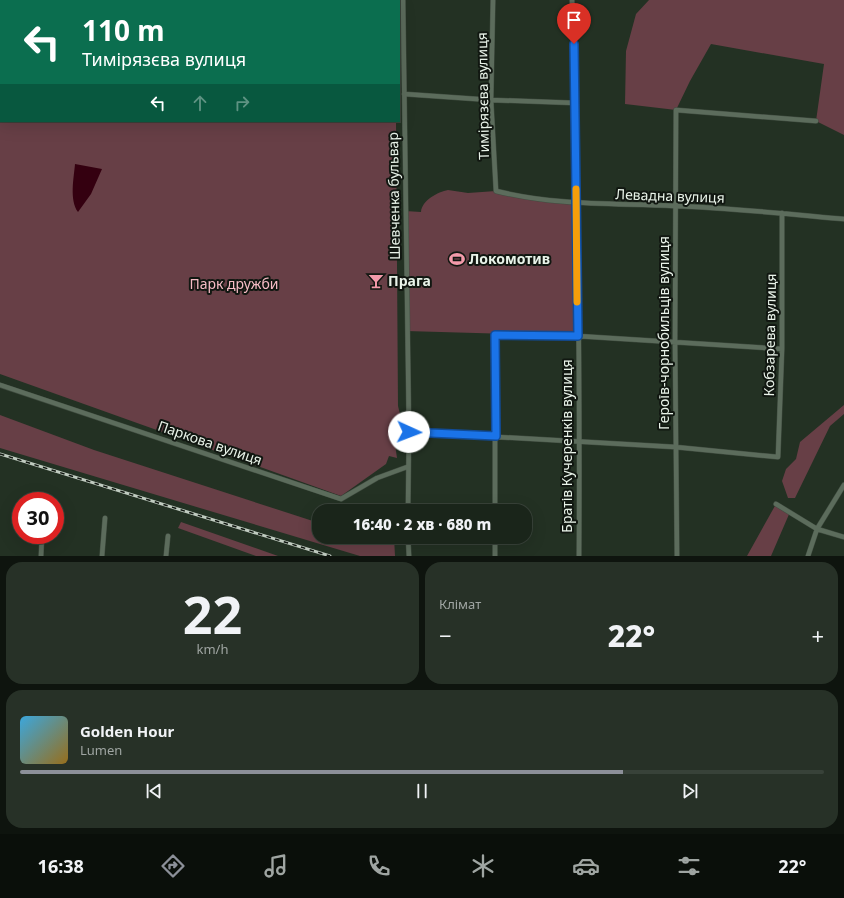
<!DOCTYPE html>
<html lang="uk">
<head>
<meta charset="utf-8">
<style>
  body { margin:0; font-family:"Noto Sans",sans-serif; background:#273127; color:#f1f3f6; height:100vh; display:flex; flex-direction:column; font-size:15px; white-space:nowrap }
  * { box-sizing:border-box; margin:0 }
  p { font-size:13px; color:#9fa5a2 }
  .icon { flex:none; width:22px; height:22px; fill:none; stroke:currentColor; stroke-width:2; stroke-linecap:round; stroke-linejoin:round }
  .map { position:relative; height:556px; overflow:hidden }
  .side { display:flex; flex-direction:column; gap:6px; padding:6px; background:#0e140e; flex:1 }
  .side>* { flex:none }
  .top-card { position:absolute; left:0px; top:0px; width:400px; height:122px; box-shadow:0 4px 16px #0002,0 0 0 1px #384239; background:#0b6e4f; color:#fff; overflow:hidden }
  .speed { position:absolute; left:12px; top:492px; display:flex; gap:8px; font-size:20px; font-weight:700; text-align:center }
  .speed>* { display:grid; place-content:center; width:52px; height:52px; border-radius:50%; background:#1a251a; box-shadow:0 4px 16px #0002,0 0 0 1px #384239; line-height:1 }
  .speed .limit { border:6px solid #d22; background:#fff; color:#111 }
  .pin { position:absolute; display:grid; place-items:center; width:34px; height:34px; color:#fff; margin:-41px -17px; border-radius:50% 50% 50% 0; rotate:-45deg; box-shadow:0 0 4px #0007 }
  .pin .icon { rotate:45deg }
  .me { position:absolute; width:44px; margin:-22px; rotate:92deg; stroke-linejoin:round; filter:drop-shadow(0 0 3px #0008) }
  .turn { display:flex; align-items:center; gap:14px; height:84px; padding:0 16px; font-size:18px }
  .turn .icon { width:52px; height:52px; stroke-width:2.5 }
  .turn b { display:block; font-size:28px; line-height:34px }
  .lanes { display:flex; align-items:center; height:38px; padding:0 16px; background:#0003; justify-content:center; gap:20px; direction:ltr }
  .lanes .off { opacity:.35 }
  .big { font-size:30px; font-weight:800; line-height:1.1 }
  .side .widget { flex:1; display:flex; flex-direction:column; justify-content:center; gap:6px; min-width:0; padding:0 14px; border-radius:16px; background:#273127 }
  .side .dial { align-items:center; gap:0 }
  .dial b { font-size:52px; line-height:1 }
  .song { display:flex; align-items:center; gap:12px }
  .cover { width:48px; height:48px; border-radius:6px; background:linear-gradient(135deg,hsl(200 70% 55%),hsl(40 70% 35%)) }
  .played { height:4px; border-radius:2px; background:linear-gradient(90deg,#8c9099 75%,#384239 75%) }
  .keys { display:flex; justify-content:space-around; direction:ltr }
  .heat { display:flex; justify-content:space-between; align-items:center; font-size:22px; direction:ltr }
  .side .tiles { flex:1; display:grid; gap:6px; grid-template-columns:1fr 1fr }
  .widget:last-child { grid-column:span 2 }
  .trip { position:absolute; left:312px; top:504px; width:220px; height:40px; border-radius:16px; background:#1a251a; box-shadow:0 4px 16px #0002,0 0 0 1px #384239; font-weight:800; line-height:40px; text-align:center }
  .menu { display:flex; height:64px; justify-content:space-around; align-items:center; background:#0a0f0a; color:#9fa5a2 }
  .menu .icon { width:28px; height:28px }
  .menu .current { color:#8c9099 }
  .menu b { font-size:18px; color:#f1f3f6 }
  .map>svg:first-child { display:block }
  .green { fill:#673f46 }
  .water { fill:#340010 }
  .lines { fill:none; stroke-linecap:round; stroke-linejoin:round }
  .minor-casing { stroke:#414d41; stroke-width:5.5 }
  .minor { stroke:#5c6c5c; stroke-width:4.5 }
  .rail-casing { stroke:#c0cbc0; stroke-width:3 }
  .rail { stroke:#111711; stroke-width:1.5; stroke-dasharray:4.5; stroke-linecap:butt }
  .route-casing { stroke:#114b97; stroke-width:10 }
  .route { stroke:#1a73e8; stroke-width:7 }
  .slow { stroke:#f59e0b; stroke-width:7 }
  .labels { text-anchor:middle; stroke-width:4; stroke-linejoin:round; paint-order:stroke }
  .street-label { font-size:14px; fill:#e9f3e9; stroke:#111711 }
  .poi-label { font-size:14px; font-weight:bold; fill:#e9f3e9; stroke:#111711; text-anchor:start }
  .park-label { font-size:14px; fill:#f6bcc5; stroke:#111711 }
</style>
</head>
<body>
<div class="map">
<svg width="844" height="556" viewBox="0 0 844 556">
  <rect width="100%" height="100%" fill="#233123"/>
  <!-- green -->
  <path class="green" d="M0,0h395l-394,1v120h395l2,285 8,32 -11,6 2,14 -8,-2 -3,8 -45,32 -341,-122z
    M649,0h195v135l-28,-14 8,-57 -113,-20 -21,37 -14,29 -51,-6 1,-53 10,-37z
    M448,190l20,3 28,-2 80,13 1,132 -171,-5 -1,-120 16,1c1,-12 17,-20 27,-22z
    M844,405v9l-14,12 -35,72h-7l-6,-17 4,-12 10,-10 4,-17z
    M0,415l94,35 225,73v14h75l1,19h-35l-360,-108z
    M776,504l14,8 -19,44h-24z
    M181,522l97,34h-22l-78,-28z"/>
  <!-- water -->
  <path class="water" d="M75,164l27,5 -11,25 -13,18c-9,-12 -4,-35 -3,-48z"/>
  <g class="lines">
    <defs>
      <path id="minor" d="M403,0l6,432 -1,79
        M493,0l-2,100 5,91c62,15 116,12 178,15 57,2 114,8 170,13
        M572,0c6,185 8,371 7,556
        M404,94l87,6 85,3
        M0,385l341,114 36,-21 30,-11
        M409,432l266,15 103,10 4,-108v-136
        M43,501v-2
        M776,504l41,25 27,8
        M495,511v-176l82,1 205,13
        M408,537l1,19
        M41,556l1,-21
        M102,556l3,-38
        M166,556l2,-20
        M495,556v-19
        M677,556l-2,-213 1,-233 140,11
        M808,556l9,-27 27,-44"/>
    </defs>
    <!-- minor casing -->
    <use href="#minor" class="minor-casing"/>
    <!-- minor -->
    <use href="#minor" class="minor"/>
    <defs>
      <path id="rail" d="M0,454l330,102"/>
    </defs>
    <!-- rail casing -->
    <use href="#rail" class="rail-casing"/>
    <!-- rail -->
    <use href="#rail" class="rail"/>
  </g>
  <g class="lines">
    <defs>
      <path id="route" d="M409,432l87,4 -1,-101 83,1 -4,-292"/>
    </defs>
    <!-- route casing -->
    <use href="#route" class="route-casing"/>
    <!-- route -->
    <use href="#route" class="route"/>
    <!-- slow -->
    <path class="slow" d="M576,189l1,113"/>
  </g>
  <!-- icons -->
  <defs>
    <symbol id="stadium-bare" viewBox="-9 -9 18 18"><path d="M0-5a6.5 5 0 1 0 0 10a6.5 5 0 1 0 0-10ZM-3.5-1.8h7v3.6h-7Z" fill="#f39aaa" stroke="#111711" stroke-width="2.5" paint-order="stroke"/></symbol>
    <symbol id="bar-bare" viewBox="-9 -9 18 18"><path d="M-6-5H6L.8 .8V4.5H3.5V6h-7V4.5H-.8V.8Z" fill="#f39aaa" stroke="#111711" stroke-width="2.5" paint-order="stroke"/></symbol>
  </defs>
  <g fill-rule="evenodd">
    <use href="#stadium-bare" x="446" y="248" width="22" height="22"/>
    <use href="#bar-bare" x="365" y="270" width="22" height="22"/>
  </g>
  <g class="labels">
    <!-- street labels -->
    <g class="street-label">
      <text transform="translate(483 96) rotate(-91)" y="5">Тимірязєва вулиця</text>
      <text transform="translate(394 196) rotate(-91)" y="5">Шевченка бульвар</text>
      <text transform="translate(670 196) rotate(2)" y="5">Левадна вулиця</text>
      <text transform="translate(664 333) rotate(-90)" y="5">Героїв-чорнобильців вулиця</text>
      <text transform="translate(770 335) rotate(-89)" y="5">Кобзарева вулиця</text>
      <text transform="translate(210 443) rotate(19)" y="5">Паркова вулиця</text>
      <text transform="translate(567 446) rotate(-90)" y="5">Братів Кучеренків вулиця</text>
    </g>
    <!-- poi labels -->
    <g class="poi-label">
      <text x="469" y="264">Локомотив</text>
      <text x="388" y="286">Прага</text>
    </g>
    <!-- park labels -->
    <g class="park-label">
      <text x="234" y="289">Парк дружби</text>
    </g>
  </g>
</svg>
<div class="speed"><div class="limit">30</div></div>
<div class="pin" style="left:574px;top:44px;background:#d93025"><svg class="icon" aria-label="arrive" viewBox="0 0 24 24"><path d="M6 21V4h12l-3 4 3 4H6"/></svg></div>
<svg class="me" style="left:409px;top:432px" viewBox="-20 -20 40 40"><circle r="19" fill="#fff"/><path d="M0-13L10 11 0 6-10 11z" fill="#1a73e8"/></svg>
<div class="trip">16:40 · 2 хв · 680 m</div>
<div class="top-card">
<div class="turn"><svg class="icon" aria-label="left" viewBox="0 0 24 24"><path d="M17 20v-9H6M10 6l-5 5 5 5"/></svg><div><b>110 m</b>Тимірязєва вулиця</div></div>
<div class="lanes"><svg class="icon" aria-label="left" viewBox="0 0 24 24"><path d="M17 20v-9H6M10 6l-5 5 5 5"/></svg><svg class="icon off" aria-label="ahead" viewBox="0 0 24 24"><path d="M12 20V5M6 11l6-6 6 6"/></svg><svg class="icon off" aria-label="right" viewBox="0 0 24 24"><path d="M7 20v-9h11M14 6l5 5-5 5"/></svg></div>
</div>
</div>
<section class="side">
<div class="tiles">
<div class="widget dial"><b>22</b><p>km/h</p></div>
<div class="widget"><p>Клімат</p>
<div class="heat"><a>−</a><b class="big">22°</b><a>+</a></div>
</div>
<div class="widget">
<div class="song"><i class="cover"></i><div><b>Golden Hour</b><p>Lumen</p></div></div>
<div class="played"></div>
<div class="keys"><svg class="icon" aria-label="previous" viewBox="0 0 24 24"><path d="M18 5L8 12l10 7zM5 5v14"/></svg><svg class="icon" aria-label="pause" viewBox="0 0 24 24"><path d="M8 5v14M16 5v14"/></svg><svg class="icon" aria-label="next" viewBox="0 0 24 24"><path d="M6 5l10 7-10 7zM19 5v14"/></svg></div>
</div>
</div>
</section>
<nav class="menu">
<b>16:38</b>
<svg class="icon current" aria-label="directions" viewBox="0 0 24 24"><path d="M12 3l9 9-9 9-9-9zM9 14v-3h6M13 9l2 2-2 2"/></svg>
<svg class="icon" aria-label="music" viewBox="0 0 24 24"><path d="M9 18V5l10-2v13"/><circle cx="6" cy="18" r="3"/><circle cx="16" cy="16" r="3"/></svg>
<svg class="icon" aria-label="phone" viewBox="0 0 24 24"><path d="M5 4h4l2 5-3 2q2 4 5 5l2-3 5 2v4C11 20 4 13 5 4z"/></svg>
<svg class="icon" aria-label="climate" viewBox="0 0 24 24"><path d="M12 3v18M4 7l16 10M4 17L20 7"/></svg>
<svg class="icon" aria-label="car" viewBox="0 0 24 24"><path d="M5 17H2v-5l4-1 3-4h7l3 4 3 1v5h-3M9 17h6M6 11h13"/><circle cx="7" cy="17" r="2"/><circle cx="17" cy="17" r="2"/></svg>
<svg class="icon" aria-label="filters" viewBox="0 0 24 24"><path d="M4 7h16M4 17h16"/><circle cx="9" cy="7" r="2"/><circle cx="15" cy="17" r="2"/></svg>
<b>22°</b>
</nav>
</body>
</html>
